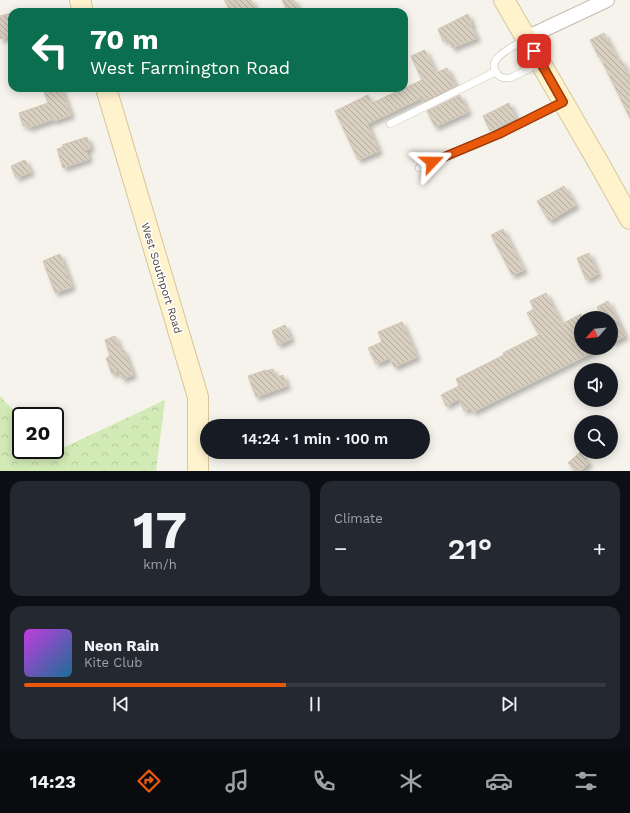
<!DOCTYPE html>
<html lang="en">
<head>
<meta charset="utf-8">
<style>
  body { margin:0; font-family:"Work Sans",sans-serif; background:#242831; color:#f1f3f6; height:100vh; display:flex; flex-direction:column; font-size:15px; white-space:nowrap }
  * { box-sizing:border-box; margin:0 }
  p { font-size:13px; color:#9ea1a6 }
  .icon { flex:none; width:22px; height:22px; fill:none; stroke:currentColor; stroke-width:2; stroke-linecap:round; stroke-linejoin:round }
  .map { position:relative; height:471px; overflow:hidden }
  .sheet { display:flex; flex-direction:column; gap:10px; padding:10px; background:#0d0f14; flex:1 }
  .sheet>* { flex:none }
  .guide { position:absolute; left:8px; top:8px; width:400px; height:84px; border-radius:12px; box-shadow:0 2px 10px #0003; background:#0b6e4f; color:#fff; overflow:hidden }
  .needle { width:26px; rotate:243deg }
  .buttons { position:absolute; left:574px; top:311px; display:grid; gap:8px }
  .buttons a { display:grid; place-items:center; width:44px; height:44px; border-radius:50%; background:#171b24; box-shadow:0 2px 10px #0003; font-size:20px }
  .speed { position:absolute; left:12px; top:407px; display:flex; gap:8px; font-size:20px; font-weight:700; text-align:center }
  .speed>* { display:grid; place-content:center; width:52px; height:52px; border-radius:50%; background:#171b24; box-shadow:0 2px 10px #0003; line-height:1 }
  .speed .limit { border:2px solid #111; border-radius:6px; background:#fff; color:#111 }
  .pin { position:absolute; display:grid; place-items:center; width:34px; height:34px; color:#fff; margin:-17px; border-radius:8px; box-shadow:0 2px 6px #0006 }
  .me { position:absolute; width:44px; margin:-22px; rotate:67deg; stroke-linejoin:round; filter:drop-shadow(0 0 3px #0008) }
  .turn { display:flex; align-items:center; gap:14px; height:84px; padding:0 16px; font-size:18px }
  .turn .icon { width:52px; height:52px; stroke-width:2.5 }
  .turn b { display:block; font-size:28px; line-height:34px }
  .big { font-size:30px; font-weight:600; line-height:1.1 }
  .sheet .tile { flex:1; display:flex; flex-direction:column; justify-content:center; gap:6px; min-width:0; padding:0 14px; border-radius:12px; background:#242831 }
  .sheet .dial { align-items:center; gap:0 }
  .dial b { font-size:52px; line-height:1 }
  .song { display:flex; align-items:center; gap:12px }
  .cover { width:48px; height:48px; border-radius:6px; background:linear-gradient(135deg,hsl(290 70% 55%),hsl(200 70% 35%)) }
  .played { height:4px; border-radius:2px; background:linear-gradient(90deg,#ea580c 45%,#363941 45%) }
  .keys { display:flex; justify-content:space-around; direction:ltr }
  .heat { display:flex; justify-content:space-between; align-items:center; font-size:22px; direction:ltr }
  .sheet .tiles { flex:1; display:grid; gap:10px; grid-template-columns:1fr 1fr }
  .tile:last-child { grid-column:span 2 }
  .trip { position:absolute; left:200px; top:419px; width:230px; height:40px; border-radius:20px; background:#171b24; box-shadow:0 2px 10px #0003; font-weight:600; line-height:40px; text-align:center }
  .menu { display:flex; height:64px; justify-content:space-around; align-items:center; background:#090b0e; color:#9ea1a6 }
  .menu .icon { width:28px; height:28px }
  .menu .on { color:#ea580c }
  .menu b { font-size:18px; color:#f1f3f6 }
  .map>svg:first-child { display:block }
  .forest { fill:url(#forest-crowns) }
  .building { fill:url(#building-back-hatch); stroke:#d3c7b4; filter:url(#shadow) }
  .lines { fill:none; stroke-linecap:round; stroke-linejoin:round }
  .lane-casing { stroke:#c2bbae; stroke-width:8 }
  .street-casing { stroke:#c2bbae; stroke-width:16 }
  .secondary-casing { stroke:#d6c79b; stroke-width:22 }
  .lane { stroke:#fff; stroke-width:7 }
  .street { stroke:#fff; stroke-width:14 }
  .secondary { stroke:#fff3cd; stroke-width:20 }
  .route-casing { stroke:#983908; stroke-width:10 }
  .route { stroke:#ea580c; stroke-width:7 }
  .labels { text-anchor:middle; stroke-width:3; stroke-linejoin:round; paint-order:stroke }
  .street-label { font-size:11px; fill:#4b4439; stroke:#fff }
</style>
</head>
<body>
<div class="map">
<svg width="630" height="471" viewBox="0 0 630 471">
  <defs>
    <pattern id="forest-crowns" width="20" height="18" patternUnits="userSpaceOnUse"><rect width="20" height="18" fill="#d2eab5"/><path d="M2 6a3 3 0 1 1 6 0M12 15a3 3 0 1 1 6 0" fill="none" stroke="#b6ca9c"/></pattern>
    <pattern id="building-back-hatch" width="6" height="6" patternUnits="userSpaceOnUse"><rect width="6" height="6" fill="#d8cfc1"/><path d="M-1 5l2 2M0 0l6 6M5-1l2 2" fill="none" stroke="#b1aa9e"/></pattern>
    <filter id="shadow"><feDropShadow dx="3.5" dy="3.5" stdDeviation="2" flood-color="#0004"/></filter>
  </defs>
  <rect width="100%" height="100%" fill="#f6f3ec"/>
  <!-- forest -->
  <path class="forest" d="M0,396l21,22v32h31l2,2 111,-52 -9,71h-156z"/>
  <!-- building -->
  <path class="building" d="M224,0h27l6,12h-26z
    M282,0h12l4,8 -8,4h-2z
    M12,13v23l-12,3v-23z
    M468,14l4,11 -1,1 6,12 -25,10 -4,-9 -5,2 -5,-12z
    M604,33l15,29 2,-2 9,18v40l-30,-61h-1l-9,-17z
    M425,50l11,23 11,-5 9,18 -33,16 -2,-4 -54,26 12,27 -21,9 -23,-49 33,-16 4,8 50,-23 -11,-24z
    M43,88h18l10,27 -17,6v-2l-26,9 -1,-3 -4,1 -4,-13 29,-10z
    M460,95l8,17 -33,15 -8,-16z
    M509,103l7,15 -26,13 -7,-15z
    M87,137l4,11 -5,2 3,9 -26,9 -6,-19 6,-2 -1,-2z
    M25,160l6,12 -15,6 -5,-12z
    M564,186l12,19 -27,16 -12,-20z
    M503,229l21,41 -12,5 -21,-40z
    M589,253l9,21 -12,6 -9,-22z
    M60,254l12,33 -17,6 -12,-32z
    M546,293l16,31 19,-10v34h20l-128,64 -3,-4 -6,3 -5,-12 -13,7 -5,-11 18,-9 -3,-7 48,-24 -1,-2 36,-18 -12,-22 7,-4 -4,-8z
    M608,301l17,35 -14,7v-25h-9l-5,-11z
    M402,322l15,35 -23,10 -4,-9 -14,6 -8,-16 14,-6 -4,-10z
    M285,325l6,14 -13,6 -6,-14z
    M115,336l6,15 3,-1 9,25 -11,4 -3,-8 -7,3 -6,-16 4,-2 -5,-16z
    M273,369l3,9 7,-3 4,11 -31,11 -8,-21 18,-6v1z
    M580,452l9,11 -9,8h-5l-7,-8z"/>
  <g class="lines">
    <defs>
      <path id="lane" d="M524,40c-9,6 -38,18 -28,32 3,6 8,6 14,6l29,-14
        M390,124l105,-52
        M419,168l80,-34 63,-32"/>
      <path id="street" d="M526,38l81,-38"/>
      <path id="secondary" d="M80,0l3,12
        M504,0l97,167 29,52
        M106,88l92,309v74"/>
    </defs>
    <!-- lane casing -->
    <use href="#lane" class="lane-casing"/>
    <!-- street casing -->
    <use href="#street" class="street-casing"/>
    <!-- secondary casing -->
    <use href="#secondary" class="secondary-casing"/>
    <!-- lane -->
    <use href="#lane" class="lane"/>
    <!-- street -->
    <use href="#street" class="street"/>
    <!-- secondary -->
    <use href="#secondary" class="secondary"/>
  </g>
  <g class="lines">
    <defs>
      <path id="route" d="M432,162l67,-28 64,-32 -29,-51"/>
    </defs>
    <!-- route casing -->
    <use href="#route" class="route-casing"/>
    <!-- route -->
    <use href="#route" class="route"/>
  </g>
  <g class="labels">
    <!-- street labels -->
    <g class="street-label">
      <text transform="translate(162 278) rotate(73)" y="4">West Southport Road</text>
    </g>
  </g>
</svg>
<div class="buttons">
<a><svg class="needle" viewBox="-14 -14 28 28"><path d="M0-13l5 13h-10z" fill="#e53935"/><path d="M0 13l5-13h-10z" fill="#9ea1a6"/></svg></a>
<a><svg class="icon" aria-label="sound" viewBox="0 0 24 24"><path d="M4 9h4l5-4v14l-5-4H4zM17 9q2 3 0 6"/></svg></a>
<a><svg class="icon" aria-label="search" viewBox="0 0 24 24"><circle cx="10" cy="10" r="6"/><path d="M15 15l6 6"/></svg></a>
</div>
<div class="speed"><div class="limit">20</div></div>
<div class="pin" style="left:534px;top:51px;background:#d93025"><svg class="icon" aria-label="arrive" viewBox="0 0 24 24"><path d="M6 21V4h12l-3 4 3 4H6"/></svg></div>
<svg class="me" style="left:432px;top:162px" viewBox="-20 -20 40 40"><path d="M0-17L14 15 0 8-14 15z" fill="#ea580c" stroke="#fff" stroke-width="4"/></svg>
<div class="trip">14:24 · 1 min · 100 m</div>
<div class="guide">
<div class="turn"><svg class="icon" aria-label="left" viewBox="0 0 24 24"><path d="M17 20v-9H6M10 6l-5 5 5 5"/></svg><div><b>70 m</b>West Farmington Road</div></div>
</div>
</div>
<section class="sheet">
<div class="tiles">
<div class="tile dial"><b>17</b><p>km/h</p></div>
<div class="tile"><p>Climate</p>
<div class="heat"><a>−</a><b class="big">21°</b><a>+</a></div>
</div>
<div class="tile">
<div class="song"><i class="cover"></i><div><b>Neon Rain</b><p>Kite Club</p></div></div>
<div class="played"></div>
<div class="keys"><svg class="icon" aria-label="previous" viewBox="0 0 24 24"><path d="M18 5L8 12l10 7zM5 5v14"/></svg><svg class="icon" aria-label="pause" viewBox="0 0 24 24"><path d="M8 5v14M16 5v14"/></svg><svg class="icon" aria-label="next" viewBox="0 0 24 24"><path d="M6 5l10 7-10 7zM19 5v14"/></svg></div>
</div>
</div>
</section>
<nav class="menu">
<b>14:23</b>
<svg class="icon on" aria-label="directions" viewBox="0 0 24 24"><path d="M12 3l9 9-9 9-9-9zM9 14v-3h6M13 9l2 2-2 2"/></svg>
<svg class="icon" aria-label="music" viewBox="0 0 24 24"><path d="M9 18V5l10-2v13"/><circle cx="6" cy="18" r="3"/><circle cx="16" cy="16" r="3"/></svg>
<svg class="icon" aria-label="phone" viewBox="0 0 24 24"><path d="M5 4h4l2 5-3 2q2 4 5 5l2-3 5 2v4C11 20 4 13 5 4z"/></svg>
<svg class="icon" aria-label="climate" viewBox="0 0 24 24"><path d="M12 3v18M4 7l16 10M4 17L20 7"/></svg>
<svg class="icon" aria-label="car" viewBox="0 0 24 24"><path d="M5 17H2v-5l4-1 3-4h7l3 4 3 1v5h-3M9 17h6M6 11h13"/><circle cx="7" cy="17" r="2"/><circle cx="17" cy="17" r="2"/></svg>
<svg class="icon" aria-label="filters" viewBox="0 0 24 24"><path d="M4 7h16M4 17h16"/><circle cx="9" cy="7" r="2"/><circle cx="15" cy="17" r="2"/></svg>
</nav>
</body>
</html>
